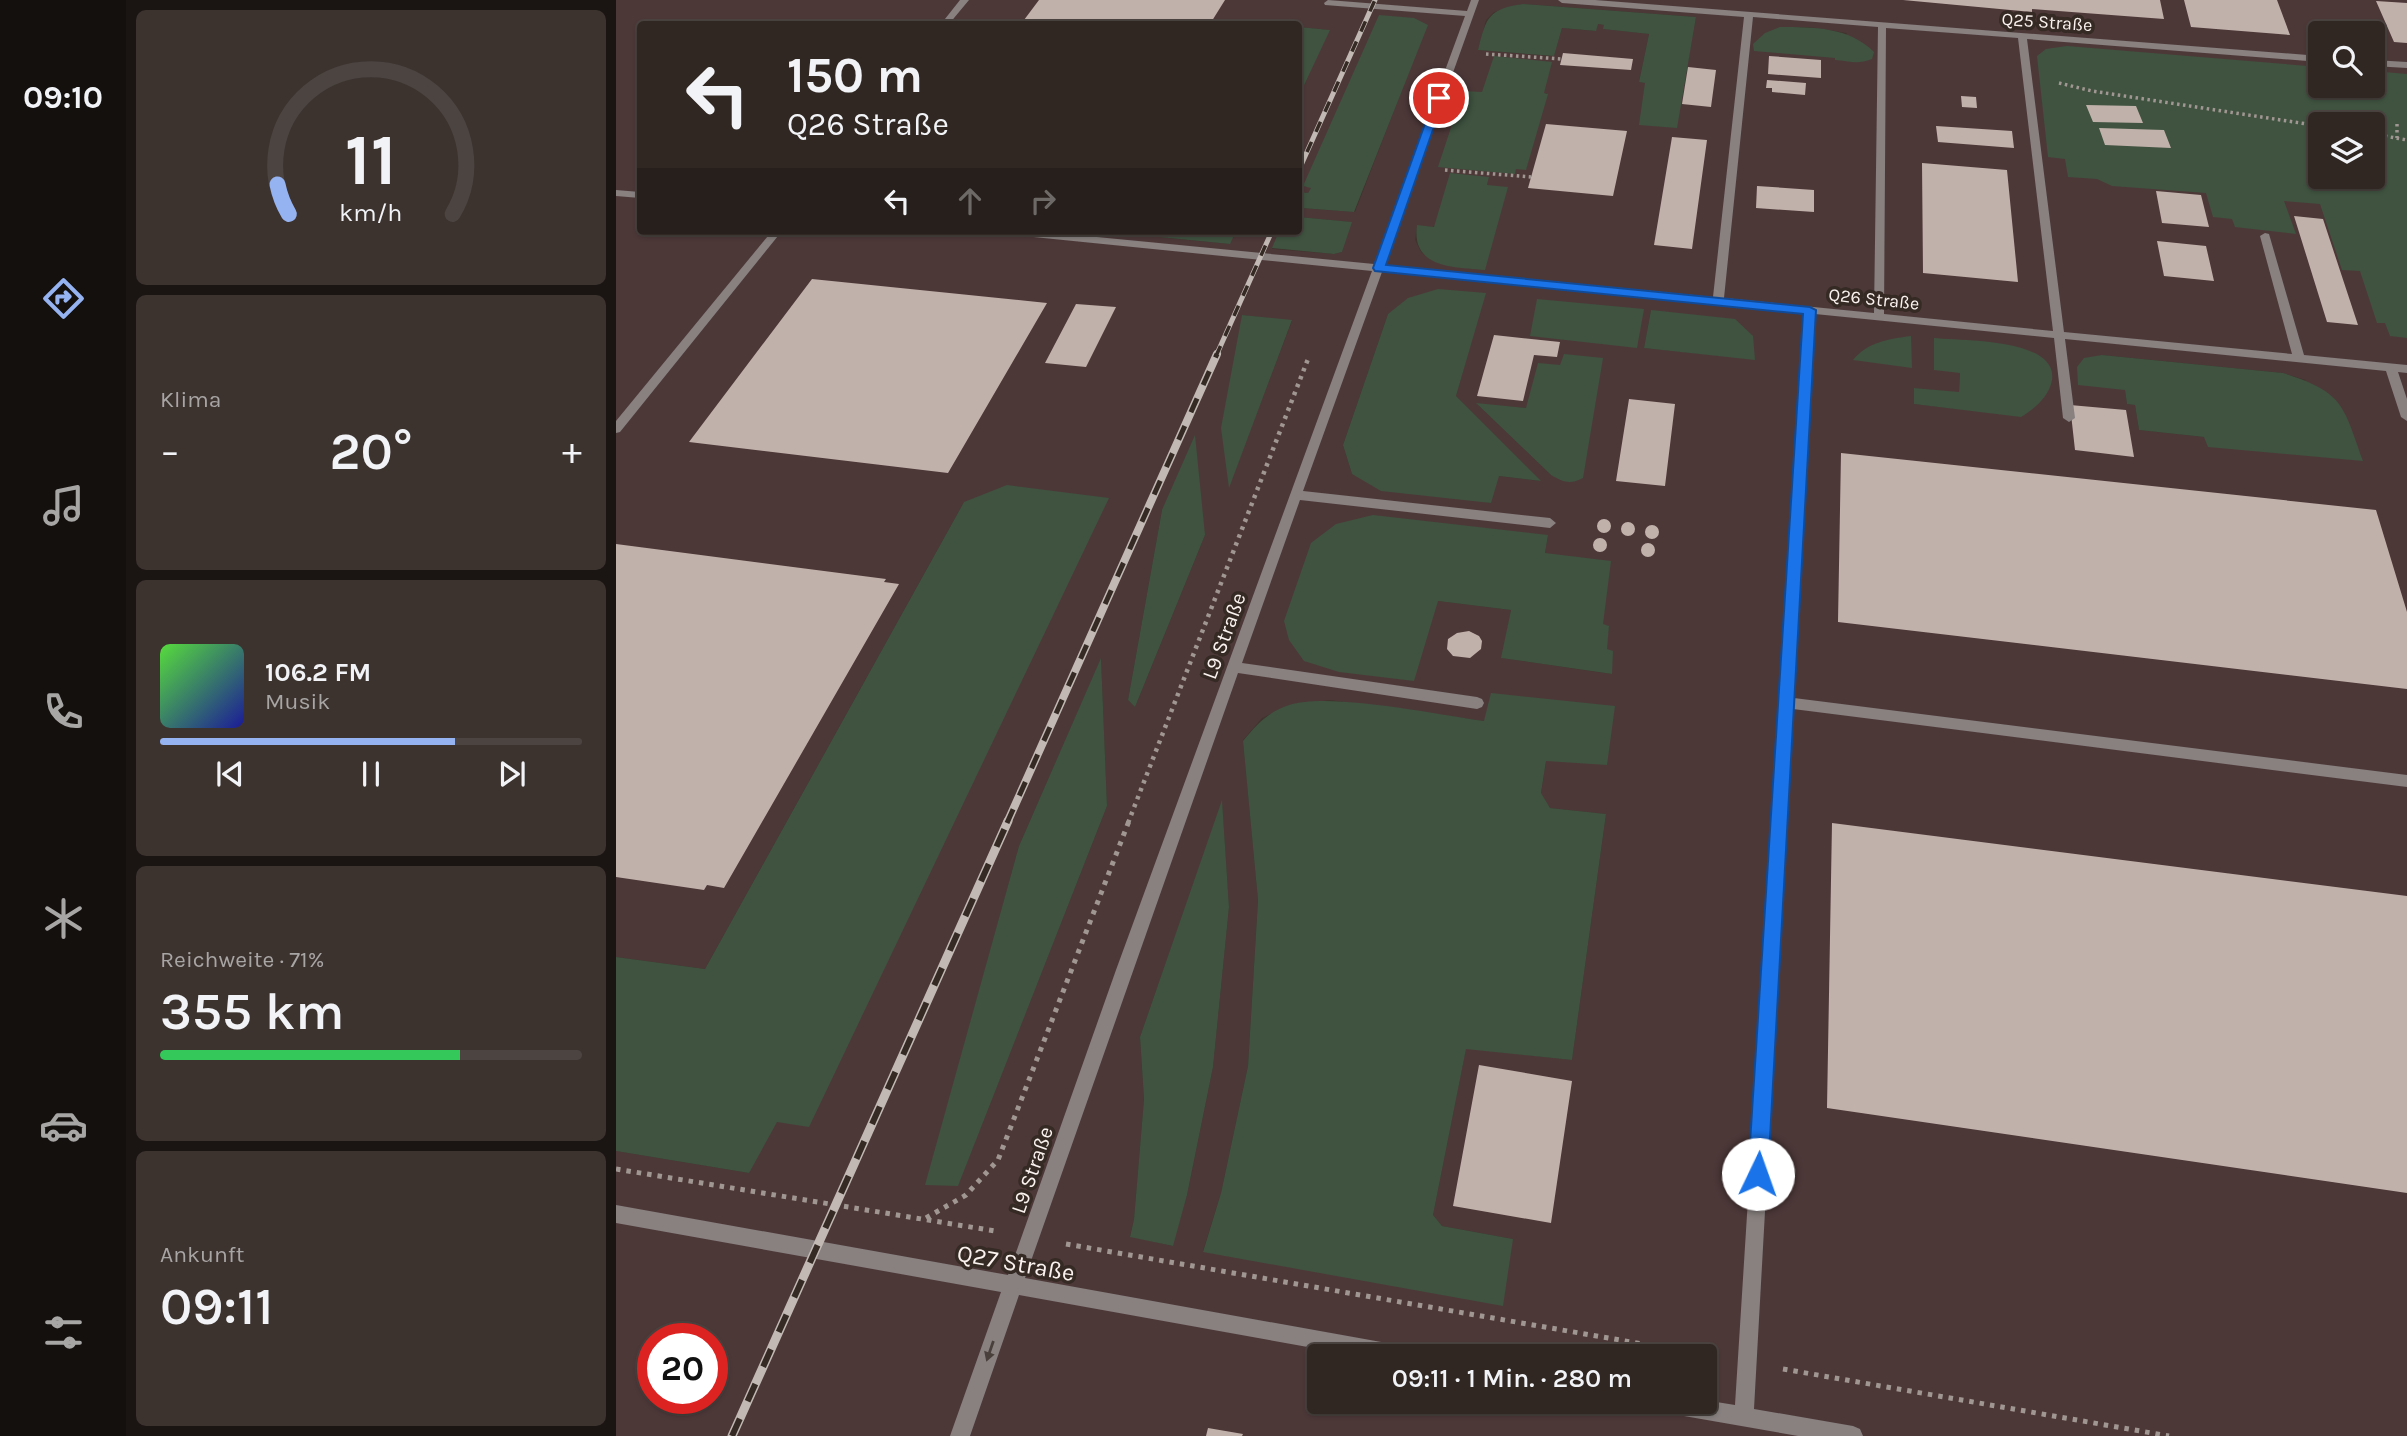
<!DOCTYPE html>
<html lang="de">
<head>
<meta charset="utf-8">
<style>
  body { margin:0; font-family:Karla,sans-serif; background:#3c332f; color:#f1f3f6; height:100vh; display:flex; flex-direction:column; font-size:26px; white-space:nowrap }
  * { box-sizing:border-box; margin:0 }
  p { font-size:23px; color:#a8a5a5 }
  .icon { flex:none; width:38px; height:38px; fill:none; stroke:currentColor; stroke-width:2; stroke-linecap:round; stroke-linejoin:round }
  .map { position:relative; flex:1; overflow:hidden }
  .sheet { display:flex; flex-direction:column; gap:10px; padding:10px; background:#1a1513; width:490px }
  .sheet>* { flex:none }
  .hud { position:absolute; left:21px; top:21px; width:665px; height:214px; border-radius:7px; box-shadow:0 2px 5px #0004,0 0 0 2px #4b4440; background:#302722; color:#f1f3f6; overflow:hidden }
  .fabs { position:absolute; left:1692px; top:21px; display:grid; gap:14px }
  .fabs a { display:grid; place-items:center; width:77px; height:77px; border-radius:7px; background:#302722; box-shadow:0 2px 5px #0004,0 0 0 2px #4b4440; font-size:35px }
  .speed { position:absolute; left:21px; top:1323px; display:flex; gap:14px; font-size:35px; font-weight:700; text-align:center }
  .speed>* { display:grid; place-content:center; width:91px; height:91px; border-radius:50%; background:#302722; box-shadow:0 2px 5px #0004,0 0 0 2px #4b4440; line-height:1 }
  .speed .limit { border:10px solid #d22; background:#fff; color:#111 }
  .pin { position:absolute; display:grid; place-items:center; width:60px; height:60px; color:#fff; margin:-30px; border:4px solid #fff; border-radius:50%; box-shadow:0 2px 7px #0007 }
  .me { position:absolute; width:77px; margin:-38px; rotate:3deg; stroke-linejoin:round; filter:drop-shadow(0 0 5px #0008) }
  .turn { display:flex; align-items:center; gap:24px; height:147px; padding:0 35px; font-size:32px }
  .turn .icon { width:91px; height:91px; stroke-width:2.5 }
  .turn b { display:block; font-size:49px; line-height:60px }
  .lanes { display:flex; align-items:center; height:66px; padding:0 35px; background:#0003; justify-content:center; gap:35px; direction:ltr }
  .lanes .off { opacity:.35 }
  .big { font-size:52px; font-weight:600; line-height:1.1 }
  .sheet .card { flex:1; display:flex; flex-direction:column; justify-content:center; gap:10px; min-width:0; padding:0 24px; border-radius:10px; background:#3c332f }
  .sheet .dial { align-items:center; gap:0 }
  .dial svg { height:182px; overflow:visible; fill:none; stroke:#4b4440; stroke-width:7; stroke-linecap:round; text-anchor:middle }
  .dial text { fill:#f1f3f6; stroke:none }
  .song { display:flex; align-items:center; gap:21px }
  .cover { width:84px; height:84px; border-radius:10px; background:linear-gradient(135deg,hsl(110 70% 55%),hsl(240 70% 35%)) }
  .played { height:7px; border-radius:4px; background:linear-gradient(90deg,#95b2f1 70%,#4b4440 70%) }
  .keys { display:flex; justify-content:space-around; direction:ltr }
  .heat { display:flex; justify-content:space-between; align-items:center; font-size:38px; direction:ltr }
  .charge { height:10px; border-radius:5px; background:linear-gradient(90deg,#34c759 71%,#4b4440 0) }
  .trip { position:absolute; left:691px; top:1344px; width:410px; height:70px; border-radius:7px; background:#302722; box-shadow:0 2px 5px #0004,0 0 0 2px #4b4440; font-weight:600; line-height:70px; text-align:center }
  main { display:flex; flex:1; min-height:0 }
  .dock { display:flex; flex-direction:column; width:126px; justify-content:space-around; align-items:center; background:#13100e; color:#a8a5a5 }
  .dock .icon { width:49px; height:49px }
  .dock .current { color:#95b2f1 }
  .dock b { font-size:32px; color:#f1f3f6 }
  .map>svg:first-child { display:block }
  .industrial { fill:#4d3838; fill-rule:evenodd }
  .green { fill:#3f5340; fill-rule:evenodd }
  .building { fill:#c1b1ab }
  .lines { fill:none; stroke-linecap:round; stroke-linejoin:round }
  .path-far2 { stroke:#a19792; stroke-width:3.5; stroke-dasharray:2.5 3.5; stroke-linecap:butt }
  .path-far1 { stroke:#a19792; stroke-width:4.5; stroke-dasharray:3.5 5; stroke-linecap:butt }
  .path { stroke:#a19792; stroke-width:5; stroke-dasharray:4.5 6; stroke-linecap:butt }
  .service { fill:#888180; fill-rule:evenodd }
  .rail-far2-casing { stroke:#c2b9b4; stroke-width:5 }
  .rail-far1-casing { stroke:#c2b9b4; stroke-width:8 }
  .rail-casing { stroke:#c2b9b4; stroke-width:9 }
  .rail-far2 { stroke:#352a24; stroke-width:3.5; stroke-dasharray:11; stroke-linecap:butt }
  .rail-far1 { stroke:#352a24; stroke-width:5; stroke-dasharray:15; stroke-linecap:butt }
  .rail { stroke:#352a24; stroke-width:6; stroke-dasharray:19; stroke-linecap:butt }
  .oneway { fill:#4a403b }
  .route { fill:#1a73e8; stroke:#114b97; stroke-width:2 }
  .labels { text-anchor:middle; stroke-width:7; stroke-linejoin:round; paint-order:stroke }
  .far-street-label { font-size:18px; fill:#faf2ee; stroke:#352a24 }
  .street-label { font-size:21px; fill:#faf2ee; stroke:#352a24 }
  .near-street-label { font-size:24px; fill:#faf2ee; stroke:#352a24 }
</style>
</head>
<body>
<main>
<nav class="dock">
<b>09:10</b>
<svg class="icon current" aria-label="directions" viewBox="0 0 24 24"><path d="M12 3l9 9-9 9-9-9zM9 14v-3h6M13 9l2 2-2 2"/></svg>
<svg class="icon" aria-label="music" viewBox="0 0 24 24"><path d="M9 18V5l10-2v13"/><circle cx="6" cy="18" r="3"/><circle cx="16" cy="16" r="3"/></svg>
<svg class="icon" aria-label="phone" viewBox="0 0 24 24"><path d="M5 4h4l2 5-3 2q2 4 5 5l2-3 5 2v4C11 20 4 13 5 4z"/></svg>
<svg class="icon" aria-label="climate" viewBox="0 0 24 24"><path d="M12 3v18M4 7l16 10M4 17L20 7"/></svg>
<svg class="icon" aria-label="car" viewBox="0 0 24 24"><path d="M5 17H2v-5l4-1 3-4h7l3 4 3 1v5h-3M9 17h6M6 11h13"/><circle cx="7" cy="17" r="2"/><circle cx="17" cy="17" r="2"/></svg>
<svg class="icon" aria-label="filters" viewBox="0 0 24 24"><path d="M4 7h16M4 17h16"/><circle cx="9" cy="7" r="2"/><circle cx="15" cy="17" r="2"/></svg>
</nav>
<section class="sheet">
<div class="card dial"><svg viewBox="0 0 100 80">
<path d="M14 69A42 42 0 1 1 86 69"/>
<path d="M14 69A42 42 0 0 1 9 56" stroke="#95b2f1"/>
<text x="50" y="56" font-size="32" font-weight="700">11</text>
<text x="50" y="72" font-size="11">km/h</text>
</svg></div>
<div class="card"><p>Klima</p>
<div class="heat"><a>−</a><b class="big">20°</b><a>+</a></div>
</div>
<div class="card">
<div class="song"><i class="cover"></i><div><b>106.2 FM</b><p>Musik</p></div></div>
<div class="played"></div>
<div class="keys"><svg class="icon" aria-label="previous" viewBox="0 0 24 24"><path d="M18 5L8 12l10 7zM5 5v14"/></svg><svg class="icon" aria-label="pause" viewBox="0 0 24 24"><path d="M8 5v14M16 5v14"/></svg><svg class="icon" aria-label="next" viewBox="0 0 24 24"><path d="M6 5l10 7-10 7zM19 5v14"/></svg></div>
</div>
<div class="card"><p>Reichweite · 71%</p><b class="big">355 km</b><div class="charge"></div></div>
<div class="card"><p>Ankunft</p><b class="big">09:11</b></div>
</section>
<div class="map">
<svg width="1791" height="1436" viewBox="0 0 1791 1436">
  <rect width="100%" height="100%" fill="#40342e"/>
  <!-- industrial -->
  <path class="industrial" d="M0,0h1791v1436h-1791v-285l133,22 215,-671 -259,467 -89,-12zM907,4l173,13 -20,111 -31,-45 -6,-1 10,-48 -45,-5v-4l-7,-1 -2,7 -33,-3 -8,27 -4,1 -72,-6 8,-30 8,-8zM24,24h658l1,3 30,3 -30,66v99l1,-3 8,1 4,-6 -9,-1 124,-161 -72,187 -55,-4 -1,9 52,5 -9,30 -8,2 -62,-5 7,-18h-43l-7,13 -70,-7 3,-6h-522zM1164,27h29l38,6 -11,25zM1704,33h53v53h-53zM866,92l65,1 -21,76h-10l-1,4zM1704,124h53v53h-53zM873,177l-2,8 -56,75 -10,-8 -6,-12 2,-14 16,1zM869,293l-29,103 84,85 -42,-5 -8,27 -138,-29 -9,-29 45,-131zM1035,310l104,49 -111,-11zM626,315l50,6 -63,165zM1486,355l181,18 23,7 -102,57 -65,-7 -4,-25 -8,-1 -2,-14zM944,366l-9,109 -74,-71 49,4zM1344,373l61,43 -107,-12v-16l45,5zM546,510l43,25 -70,172 -7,-7zM932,535l-3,18 58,72 6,1 -3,23 5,25 -109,-16 9,-48 -73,-9zM485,659l6,147 -149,379h-32l93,-339zM714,700l154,21 62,40 -5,33 9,14 56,6 -34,246 -106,-12 -33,167 9,11 71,13 -310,12 18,-58 27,-127 10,-166 -15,-160 19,-22 28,-13zM606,802l7,105 -16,160 -26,128 -15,51 -42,-10 4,-17 10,-120 -4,-62zM37,1339h59v59h-59zM704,1356h384v46h-384z"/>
  <!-- green -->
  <path class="green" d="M907,4l173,13 -19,111 -38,-3 6,-42 -6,-1 10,-48 -46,-5 1,-4 -6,-1 -2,7 -34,-3 -8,28 -76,-6c8,-32 10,-41 45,-46z
    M763,15l35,3 14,7 -74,187 -53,-4 -2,5 1,-21 8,1 3,-5 -8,-2z
    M683,27l31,3 -31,66 -1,-69z
    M1164,27c34,0 69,0 94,25l-2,7c-15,6 -23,2 -37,1v-2l-81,-7 -1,-7 12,-11z
    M1451,46l253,21v19h53v-15l34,3v264l-17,-2 -5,-13h-8l-17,-52 -18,-1 -22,-66 -36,-3 12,33 -61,-7 -3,-8 -19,-2 -7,-24 -94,-7 -15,-7 -29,-2 -3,-18 -17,-2 -11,-101 9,-7zM1704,124h53v53h-53z
    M878,56l58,6 -8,31 4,1 -22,76 -10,-1 -1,5 -77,-7 25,-76 19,1z
    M834,173l39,4 -2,8 21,2 -23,83c-31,-3 -74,-1 -68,-45l17,2z
    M683,217l53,5 -10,30 -8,2 -62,-6 7,-17h19z
    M546,231h74l-6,13 -71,-7z
    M822,289l48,4 -30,103 85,85 -42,-5 -8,27 -110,-12 -29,-17 -9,-29 45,-131 20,-16z
    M921,299l107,10 -7,39 -107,-12z
    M1035,310l84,9 18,17 2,24 -111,-12z
    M626,315l50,5 -63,168 -8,-60z
    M1295,336l1,32 -59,-8c15,-18 35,-21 58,-24z
    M1318,338c28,3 124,0 118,42 -3,17 -18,29 -31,37l-107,-13v-16l45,4 1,-19 -26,-3z
    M948,354l39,4 -20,120c-13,7 -20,4 -32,-3l-75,-72 50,5 12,-45 22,2z
    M1486,355l181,18c61,19 60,32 80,88l-155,-14 -4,-10 -65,-7 -4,-25 -8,-1 -2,-14 -47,-5 -1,-18 7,-9z
    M579,435l10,100 -70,172 -7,-7 34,-190z
    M391,485l102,13 -300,629 -32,-5 -28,51 -133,-22v-194l89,12 259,-467z
    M757,515l175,20 -3,18 66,8 -8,63 6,2 -2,23 6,2 -1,23 -111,-16 10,-48 -73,-9 -24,80 -75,-9 -35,-11 -15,-21 -5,-19 27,-78 25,-19z
    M485,658l6,148 -149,380 -33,-1 94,-339z
    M875,693l124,13 -8,59 -61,-4 -5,32 9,15 56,6 -34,246 -106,-11 -33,166 9,11 71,13 -10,67 -300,-54 18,-59 27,-127 10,-166 -15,-159c14,-17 25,-29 46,-36 42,-13 148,10 195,16z
    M606,800l7,107 -16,160 -26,128 -14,51 -43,-9 4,-18 10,-120 -4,-62z"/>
  <!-- building -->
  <path class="building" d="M423,0h186l-15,24h-189z
    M1287,0h257l4,19 -132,-10v3z
    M1568,0h93l13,35 -99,-8z
    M1760,1l31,2v40l-13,-1z
    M947,53l70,6 -2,11 -71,-5z
    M1153,56l52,4v18l-53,-4z
    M1072,67l28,3 -5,37 -29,-3z
    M1151,80l39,3 -1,12 -33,-3v-4h-6z
    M1345,96l15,1 1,11 -15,-1z
    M1470,105l50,1 7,17 -50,-1z
    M930,124l81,7 -14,65 -85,-8z
    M1320,126l76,5 2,17 -76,-6z
    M1483,128l65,2 7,18 -66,-3z
    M1056,137l35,3 -15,109 -38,-4z
    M1306,163l85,7 11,112 -95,-9z
    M1141,186l57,4v22l-58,-4z
    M1540,191l45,4 8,32 -47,-4z
    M1678,216l29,3 35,106 -31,-3z
    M1541,241l49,5 8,35 -50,-5z
    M196,279l235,24 -99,170 -259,-31z
    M460,304l40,3 -30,60 -41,-4z
    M878,335l66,7 -3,15 -23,-2 -11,46 -46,-5z
    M1013,399l46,5 -10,82 -49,-5z
    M1454,405l56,5 8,47 -59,-7z
    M1225,453l535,57 31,102v77l-569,-67z
    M981 526a7 7 0 1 1 14 0a7 7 0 1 1-14 0Z
    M1005 529a7 7 0 1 1 14 0a7 7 0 1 1-14 0Z
    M1029 532a7 7 0 1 1 14 0a7 7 0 1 1-14 0Z
    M977 545a7 7 0 1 1 14 0a7 7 0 1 1-14 0Z
    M1025 550a7 7 0 1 1 14 0a7 7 0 1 1-14 0Z
    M0,544l270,35 -2,3 15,2 -175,304 -17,-3 -3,5 -88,-13z
    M853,631l10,5 3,5 -1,8 -11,9 -17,-2 -6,-7 1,-10 9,-6z
    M1216,823l575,73v297l-580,-85z
    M863,1065l93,16 -21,142 -98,-17z
    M592,1428l35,6 -1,2h-36z"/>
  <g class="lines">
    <!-- path-far2 -->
    <path class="path-far2" d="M870,54l76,5
      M1443,83l33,8 228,35
      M1781,124v14
      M1757,134l34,6
      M829,170l86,7"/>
    <!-- path-far1 -->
    <path class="path-far1" d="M512,823l180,-464"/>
    <!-- path -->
    <path class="path" d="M0,1169l379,62
      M310,1218l40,-23 32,-35 131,-339
      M450,1244l646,112
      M1167,1369l386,67"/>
    <!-- service -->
    <path class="service" d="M344,0h9l-20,24h-8z
      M712,0l139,11 4,-11h8l-95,265 329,32 31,-280 -182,-14 -4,-3h37l725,56v6l-293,-23 37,293 228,22 -32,-118 5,-3 4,1 35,121 103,10v8l-9,-1 9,27v22l-6,-4 -15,-46 -321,-32 10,79 -6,4 -6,-4 -9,-80 -239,-24 -21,384 613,77v12l-614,-78 -39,700 99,17 7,3 3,7h-65l-137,-24 -7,-3 -3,-7 53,-2 31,5 69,-1092 -422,-41 -79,219 247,27 6,5 -6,5 -250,-28 -58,163 235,34 5,2 2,4 -2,4 -5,2 -239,-36 -213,605 384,69 7,2 2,7h-60l-339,-61 -49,141h-20l51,-144 -385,-69v-18l392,70 108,-305 256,-699 -369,-37 -5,-3h37l339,33 91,-248 -140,-11 -1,-2zM1137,17l125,10 -4,286 -150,-15zM1270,28l132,10 35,293 -169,-17z
      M1757,60l34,2v6l-34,-2z
      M0,190l24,2v6l-24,-2z
      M156,231h10l-162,201 -4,1v-12z"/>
    <defs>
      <path id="rail-far2" d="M682,172l77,-172
        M600,356l56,-125"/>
      <path id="rail-far1" d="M391,823l210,-469"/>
      <path id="rail" d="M116,1436l276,-615"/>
    </defs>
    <!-- rail-far2 casing -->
    <use href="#rail-far2" class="rail-far2-casing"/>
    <!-- rail-far1 casing -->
    <use href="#rail-far1" class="rail-far1-casing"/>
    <!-- rail casing -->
    <use href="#rail" class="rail-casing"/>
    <!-- rail-far2 -->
    <use href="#rail-far2" class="rail-far2"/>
    <!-- rail-far1 -->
    <use href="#rail-far1" class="rail-far1"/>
    <!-- rail -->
    <use href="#rail" class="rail"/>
  </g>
  <!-- one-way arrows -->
  <defs><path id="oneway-solid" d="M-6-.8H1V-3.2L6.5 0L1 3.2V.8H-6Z" transform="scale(1.75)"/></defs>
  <use class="oneway" href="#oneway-solid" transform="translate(374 1351) rotate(109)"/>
  <!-- route -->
  <path class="route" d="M819,96l9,2 -58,167 424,42 6,3 -48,864 -3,7 -7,3 -7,-3 -3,-7 55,-860 -428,-43 -2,-3z"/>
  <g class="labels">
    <!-- far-street labels -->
    <g class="far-street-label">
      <text transform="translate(1431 22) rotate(4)" y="6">Q25 Straße</text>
      <text transform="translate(1258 299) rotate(6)" y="6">Q26 Straße</text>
    </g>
    <!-- street labels -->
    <g class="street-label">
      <text transform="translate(608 636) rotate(-70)" y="7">L9 Straße</text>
      <text transform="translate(416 1170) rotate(-71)" y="7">L9 Straße</text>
    </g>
    <!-- near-street labels -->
    <g class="near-street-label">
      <text transform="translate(400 1263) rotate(10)" y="8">Q27 Straße</text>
    </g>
  </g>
</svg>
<div class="fabs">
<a><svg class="icon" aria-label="search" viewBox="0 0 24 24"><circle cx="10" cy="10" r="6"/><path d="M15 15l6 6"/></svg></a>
<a><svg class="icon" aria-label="layers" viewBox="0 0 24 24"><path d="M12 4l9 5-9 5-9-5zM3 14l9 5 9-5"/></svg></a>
</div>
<div class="speed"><div class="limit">20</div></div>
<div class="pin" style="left:823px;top:98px;background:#d93025"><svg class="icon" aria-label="arrive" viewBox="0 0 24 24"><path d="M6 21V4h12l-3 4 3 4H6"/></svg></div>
<svg class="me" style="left:1142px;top:1174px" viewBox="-20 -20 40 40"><circle r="19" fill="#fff"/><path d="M0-13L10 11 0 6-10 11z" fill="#1a73e8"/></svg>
<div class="trip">09:11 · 1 Min. · 280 m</div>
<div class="hud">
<div class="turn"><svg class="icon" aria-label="left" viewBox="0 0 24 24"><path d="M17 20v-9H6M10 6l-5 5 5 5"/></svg><div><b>150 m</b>Q26 Straße</div></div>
<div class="lanes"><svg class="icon" aria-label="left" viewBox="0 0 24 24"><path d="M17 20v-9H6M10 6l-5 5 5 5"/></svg><svg class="icon off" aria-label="ahead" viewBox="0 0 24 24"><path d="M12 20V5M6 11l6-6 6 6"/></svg><svg class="icon off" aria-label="right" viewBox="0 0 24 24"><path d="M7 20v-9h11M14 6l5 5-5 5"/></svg></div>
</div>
</div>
</main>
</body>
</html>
